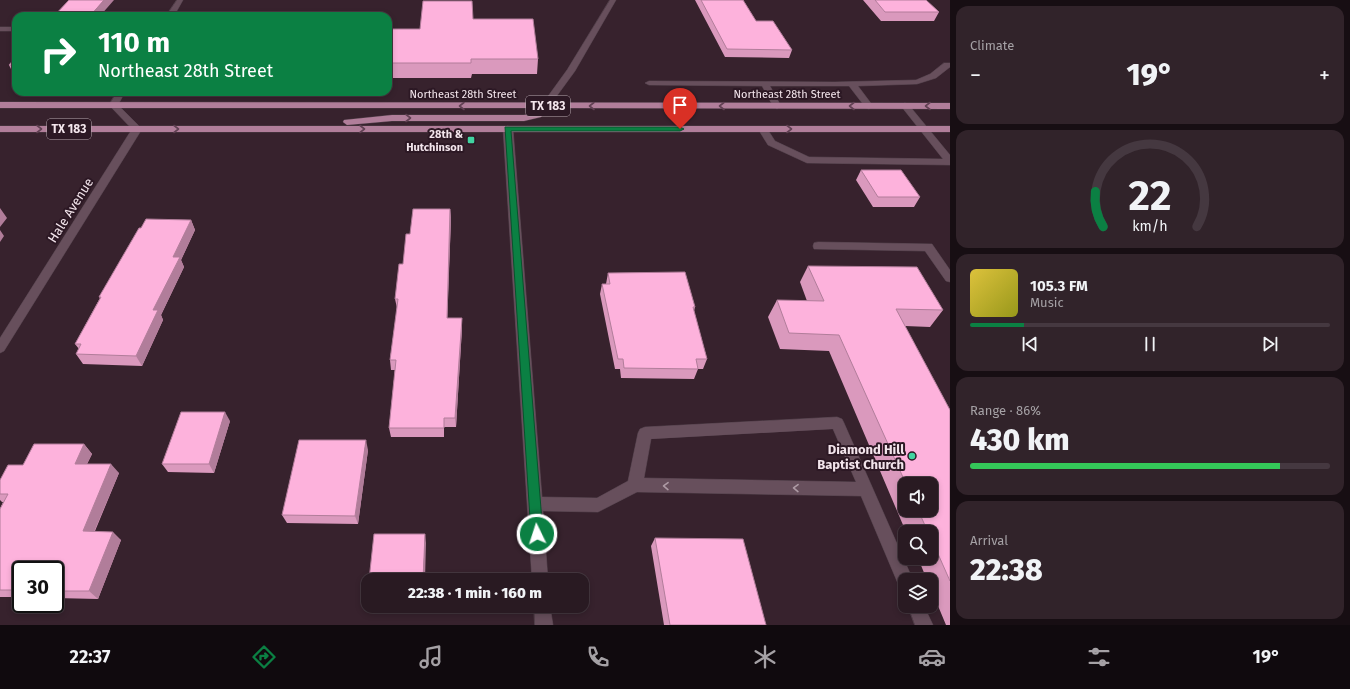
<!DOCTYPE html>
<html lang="en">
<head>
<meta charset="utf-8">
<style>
  body { margin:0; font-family:"Fira Sans",sans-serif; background:#31232a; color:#f1f3f6; height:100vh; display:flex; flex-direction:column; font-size:15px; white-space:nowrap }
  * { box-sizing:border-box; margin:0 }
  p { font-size:13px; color:#a5a1a5 }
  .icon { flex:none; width:22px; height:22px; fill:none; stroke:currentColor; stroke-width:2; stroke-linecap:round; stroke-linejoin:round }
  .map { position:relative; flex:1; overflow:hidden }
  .sheet { display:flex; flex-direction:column; gap:6px; padding:6px; background:#170e13; width:400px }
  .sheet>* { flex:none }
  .hud { position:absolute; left:12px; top:12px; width:380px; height:84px; border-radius:12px; box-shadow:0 2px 6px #0003,0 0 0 1px #453840; background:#0b8043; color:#fff; overflow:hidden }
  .buttons { position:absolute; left:898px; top:477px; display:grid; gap:8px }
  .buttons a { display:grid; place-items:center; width:40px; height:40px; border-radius:8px; background:#291a22; box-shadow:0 2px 6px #0003,0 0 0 1px #453840; font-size:20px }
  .speed { position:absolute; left:12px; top:561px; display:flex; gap:8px; font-size:20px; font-weight:700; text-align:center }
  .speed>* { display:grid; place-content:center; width:52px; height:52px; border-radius:50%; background:#291a22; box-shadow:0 2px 6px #0003,0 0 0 1px #453840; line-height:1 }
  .speed .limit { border:2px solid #111; border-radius:6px; background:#fff; color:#111 }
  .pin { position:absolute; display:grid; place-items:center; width:34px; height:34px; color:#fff; margin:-41px -17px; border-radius:50% 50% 50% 0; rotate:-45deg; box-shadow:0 0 4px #0007 }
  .pin .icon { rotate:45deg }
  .me { position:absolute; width:44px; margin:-22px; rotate:356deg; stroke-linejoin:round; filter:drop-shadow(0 0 3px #0008) }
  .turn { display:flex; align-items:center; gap:14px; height:84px; padding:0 20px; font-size:18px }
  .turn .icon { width:52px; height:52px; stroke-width:2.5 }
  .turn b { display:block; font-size:28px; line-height:34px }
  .big { font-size:30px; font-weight:800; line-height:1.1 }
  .sheet .card { flex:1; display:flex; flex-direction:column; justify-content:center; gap:6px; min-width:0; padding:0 14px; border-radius:12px; background:#31232a }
  .sheet .dial { align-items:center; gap:0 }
  .dial svg { height:104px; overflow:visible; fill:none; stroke:#453840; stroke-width:7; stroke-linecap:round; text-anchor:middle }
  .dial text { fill:#f1f3f6; stroke:none }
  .song { display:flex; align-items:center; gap:12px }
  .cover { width:48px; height:48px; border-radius:6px; background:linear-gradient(135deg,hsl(50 70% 55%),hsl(60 70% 35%)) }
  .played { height:4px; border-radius:2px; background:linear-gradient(90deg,#0b8043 15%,#453840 15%) }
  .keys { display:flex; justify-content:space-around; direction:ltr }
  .heat { display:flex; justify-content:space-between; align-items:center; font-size:22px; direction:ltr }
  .charge { height:6px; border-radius:3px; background:linear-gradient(90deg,#34c759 86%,#453840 0) }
  .trip { position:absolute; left:361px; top:573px; width:228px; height:40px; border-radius:12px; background:#291a22; box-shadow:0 2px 6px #0003,0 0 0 1px #453840; font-weight:800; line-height:40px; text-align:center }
  .tabs { display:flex; height:64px; justify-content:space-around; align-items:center; background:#100a0e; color:#a5a1a5 }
  .tabs .icon { width:28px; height:28px }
  .tabs .current { color:#0b8043 }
  .tabs b { font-size:18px; color:#f1f3f6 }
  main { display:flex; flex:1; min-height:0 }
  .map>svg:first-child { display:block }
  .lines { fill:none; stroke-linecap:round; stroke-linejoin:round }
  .minor-casing { stroke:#503f49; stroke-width:1 }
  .major-casing { stroke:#503f49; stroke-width:1 }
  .minor { fill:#674f5c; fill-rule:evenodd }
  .major { fill:#b17e9a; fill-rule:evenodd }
  .wall { fill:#da99bd; fill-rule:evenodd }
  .shaded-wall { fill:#b17d9a }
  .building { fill:#fdb2dc; stroke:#b17d9a }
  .oneway { stroke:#614153 }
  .oneway2 { stroke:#ad9aa4 }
  .route { fill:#0b8043; stroke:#07532c }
  .poi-dot { fill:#41d4a1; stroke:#2c1824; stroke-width:1.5 }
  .labels { text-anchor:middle; stroke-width:4; stroke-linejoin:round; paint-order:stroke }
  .far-street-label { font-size:11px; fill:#f3e5ec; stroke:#2c1824 }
  .far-poi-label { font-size:11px; font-weight:bold; fill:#f3e5ec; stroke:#2c1824; text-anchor:end }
  .shield { fill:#2c1824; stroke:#b7a8b0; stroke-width:1 }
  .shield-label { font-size:12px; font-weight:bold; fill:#f3e5ec }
  .street-label { font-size:13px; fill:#f3e5ec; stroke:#2c1824 }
  .poi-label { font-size:13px; font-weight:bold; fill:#f3e5ec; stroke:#2c1824; text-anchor:end }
</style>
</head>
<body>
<main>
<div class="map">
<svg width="950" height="625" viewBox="0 0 950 625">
  <rect width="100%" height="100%" fill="#37222d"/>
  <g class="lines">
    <defs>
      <path id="minor" d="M177,0h6l-9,16h-8z
        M610,0h6l-41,71 -27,37h-6l-1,-2 26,-36z
        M0,27h16v4h-16z
        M944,63h6v4l-14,11 -19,6 -59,2 15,20 -4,3 -3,-1 -17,-22h-79l11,20 -4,3 -4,-3 -11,-20 -113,-1 -4,-2 4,-2 186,1 81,-2 14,-6z
        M117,92h8l-7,13 24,24 -138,222 -4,2v-15l132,-209 -23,-24z
        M905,103l3,1 42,51v10l-143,-2 -39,-18 -10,-16 2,-2h6l9,14 34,16 134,2 -42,-53z
        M508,126l5,3 29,368 55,1 31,-17 10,-48 2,-4 5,-2 192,-10 5,2 2,4 69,157h-8v8l-6,-2 -38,-90 -224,-4 -39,20 -55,-1 5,69h-16l-29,-451zM833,429l23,53 -212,-4 7,-39z
        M818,242l114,2 18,26v12l-4,-1 -21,-30 -111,-2 -1,-3 1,-3z
        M534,606h16l3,19h-18z
        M908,606h16l9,19h-18z"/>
      <path id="major" d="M0,102l950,1v6l-402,-1 -7,9 -17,4h-132l-45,4 -4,-3 1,-2 48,-5h132l11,-2 4,-5h-539z
        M0,126h950v6h-950z"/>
    </defs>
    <!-- minor casing -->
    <use href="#minor" class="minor-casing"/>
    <!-- major casing -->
    <use href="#major" class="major-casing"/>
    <!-- minor -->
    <use href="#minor" class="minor"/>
    <!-- major -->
    <use href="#major" class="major"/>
  </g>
  <!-- wall -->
  <path class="wall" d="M695,0h48l13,21 36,29 -3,8 -64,-1z
    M863,0h63l13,12 -5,9h-53z
    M473,19l65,40 -1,15h-65l-1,4h-83v-49h32z
    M16,57v16h-3l-4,-8z
    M861,170l59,27 -6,10h-41l-17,-27z
    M450,209l1,10 -4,99h15v10l-6,99h-12v10h-53l-2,-9 6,-58h-4l-1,-10 7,-52 -2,-9 8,-35 7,-30z
    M191,220l4,10 -14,30 3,7 -23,48 2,5 -21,46 -59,-2 -7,-10 3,-5 -4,-5 25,-46 -1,-1 42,-69z
    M808,266l135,44 -13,17 -25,-1 45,84v215h-4l-15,-36v-9h-4l-9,-22h13v-26h-25l-77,-181 -49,-2 -12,-32 9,-17 30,1 -7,-19zM905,484h26v26h-26z
    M608,273l87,34 -1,4 13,48 -4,10h-5l-4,10 -73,-1 -1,-9h-5l-15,-75 2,-10h4z
    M230,421l-16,52 -46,-1 -6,-8z
    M84,444l8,10 -5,10 32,9 -24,58 26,9 -23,59 -43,-1v-28h-34v27h-21v-88l3,-7h-1l-2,-2v-20l23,-15z
    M368,450l-10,74 -71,-1 -5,-8z
    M655,538l111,87h-102l-13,-79z
    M368,586v20h55v5h-54l-3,-7z"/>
  <!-- shaded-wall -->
  <path class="shaded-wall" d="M104,0h10l-14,16h-10z
    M0,208l7,10 -7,9z
    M450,209l1,10 -4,109v-10z
    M191,220l4,10 -14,30 3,7 -23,48 2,5 -21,46 -6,-10 37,-99z
    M0,230l4,6 -4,6z
    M462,318v10l-6,99 -1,-9z
    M225,412l5,9 -16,52 -5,-9z
    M366,440l2,10 -10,74 -3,-8z
    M84,444l8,10 -9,18 -8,-8z
    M111,464l8,9 -28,66 -8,-8z
    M113,532l8,8 -23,59 -9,-8z
    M425,534l1,9 -1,37h-2z"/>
  <!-- building -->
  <path class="building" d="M69,0h35l-14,16h-36z
    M701,0h42l13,21h17l19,29 -65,-1z
    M875,0h51l13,12h-54z
    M423,1h49l1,18h60l5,40h-67v4h-83v-34h32z
    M16,57v8h-7z
    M861,170h40l19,27h-42z
    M413,209h37l-3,109h15l-7,100h-11v10h-55l7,-68h-6l8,-61h-3l4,-35h4l3,-30h4z
    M146,219l45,1 -18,37h7l-27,53h5l-22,46 -60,-2 5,-10h-6l26,-47h-2l40,-69h2z
    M808,266l109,1 26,43 -47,-1 54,101v171l-19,-43v-6h-3l-10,-22h13v-26h-25l-67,-149 -50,-2 -12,-33 47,1z
    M685,272l10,35h-2l14,52h-11l2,10 -74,-1 -1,-9h-5l-16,-75h8l-2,-11z
    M181,412h44l-16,52h-47z
    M299,440h67l-11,76 -73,-1z
    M34,444h50l-9,20h36l-28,67 30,1 -24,59h-34v-21h-34v20h-21v-81l8,-15h-8v-14l8,-15h15z
    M374,534h51l-2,46h-54z
    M655,538l88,1 23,86h-96z
    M368,586v18h-2z"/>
  <!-- one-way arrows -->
  <defs><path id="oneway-chevron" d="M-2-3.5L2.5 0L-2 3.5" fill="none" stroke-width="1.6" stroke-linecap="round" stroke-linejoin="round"/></defs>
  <g class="oneway">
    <use href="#oneway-chevron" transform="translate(462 106) rotate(-180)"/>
    <use href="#oneway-chevron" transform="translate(592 106) rotate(-180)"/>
    <use href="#oneway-chevron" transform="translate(722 106) rotate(-180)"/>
    <use href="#oneway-chevron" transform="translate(852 106) rotate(180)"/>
    <use href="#oneway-chevron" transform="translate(928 106) rotate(180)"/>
    <use href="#oneway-chevron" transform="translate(408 118)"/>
    <use href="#oneway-chevron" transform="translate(39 129)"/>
    <use href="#oneway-chevron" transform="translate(176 129)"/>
    <use href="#oneway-chevron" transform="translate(362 129)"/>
    <use href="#oneway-chevron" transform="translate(789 129)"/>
  </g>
  <g class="oneway2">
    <use href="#oneway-chevron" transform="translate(666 486) rotate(-179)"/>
    <use href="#oneway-chevron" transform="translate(796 488) rotate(-179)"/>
  </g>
  <!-- route -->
  <path class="route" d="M505,127h175l4,2 -4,2h-169l32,403 -2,5 -4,1 -4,-1 -2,-5z"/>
  <!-- markers -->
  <g class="poi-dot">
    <rect x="467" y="136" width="8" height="8" rx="2"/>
    <circle cx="912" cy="456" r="4"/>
  </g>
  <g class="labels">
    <!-- far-street labels -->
    <g class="far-street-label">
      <text x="463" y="98">Northeast 28th Street</text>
      <text x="787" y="98">Northeast 28th Street</text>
    </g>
    <!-- far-poi labels -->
    <g class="far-poi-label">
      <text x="463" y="138">28th &amp;<tspan x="463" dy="13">Hutchinson</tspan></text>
    </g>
    <!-- shield labels -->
    <g class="shield">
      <rect x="526" y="96" width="44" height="20" rx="3"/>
      <rect x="47" y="119" width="44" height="20" rx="3"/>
    </g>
    <g class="shield-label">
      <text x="548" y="110">TX 183</text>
      <text x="69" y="133">TX 183</text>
    </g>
    <!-- street labels -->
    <g class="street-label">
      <text transform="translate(70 210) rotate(-58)" y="5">Hale Avenue</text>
    </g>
    <!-- poi labels -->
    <g class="poi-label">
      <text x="904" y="454">Diamond Hill<tspan x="904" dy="15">Baptist Church</tspan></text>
    </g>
  </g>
</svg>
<div class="buttons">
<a><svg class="icon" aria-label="sound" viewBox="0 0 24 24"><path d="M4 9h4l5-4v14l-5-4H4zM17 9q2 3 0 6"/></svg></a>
<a><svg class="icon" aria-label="search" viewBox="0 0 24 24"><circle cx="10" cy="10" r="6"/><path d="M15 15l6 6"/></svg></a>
<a><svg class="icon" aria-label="layers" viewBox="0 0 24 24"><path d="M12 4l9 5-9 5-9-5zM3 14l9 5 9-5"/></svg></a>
</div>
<div class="speed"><div class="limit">30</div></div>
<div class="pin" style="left:680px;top:129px;background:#d93025"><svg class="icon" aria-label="arrive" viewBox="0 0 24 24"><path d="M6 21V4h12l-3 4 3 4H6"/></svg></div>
<svg class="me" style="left:537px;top:534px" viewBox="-20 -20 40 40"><circle r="17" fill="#0b8043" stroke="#fff" stroke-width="3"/><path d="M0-11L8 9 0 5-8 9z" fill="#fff"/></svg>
<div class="trip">22:38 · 1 min · 160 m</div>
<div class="hud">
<div class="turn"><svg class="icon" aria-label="right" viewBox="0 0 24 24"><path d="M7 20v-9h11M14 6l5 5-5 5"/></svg><div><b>110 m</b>Northeast 28th Street</div></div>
</div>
</div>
<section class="sheet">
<div class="card"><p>Climate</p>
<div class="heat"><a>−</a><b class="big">19°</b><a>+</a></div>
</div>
<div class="card dial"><svg viewBox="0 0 100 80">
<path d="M14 69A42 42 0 1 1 86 69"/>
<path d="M14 69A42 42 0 0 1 8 42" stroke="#0b8043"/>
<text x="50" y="56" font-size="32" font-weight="700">22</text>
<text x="50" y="72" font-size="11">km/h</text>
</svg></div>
<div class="card">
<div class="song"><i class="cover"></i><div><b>105.3 FM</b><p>Music</p></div></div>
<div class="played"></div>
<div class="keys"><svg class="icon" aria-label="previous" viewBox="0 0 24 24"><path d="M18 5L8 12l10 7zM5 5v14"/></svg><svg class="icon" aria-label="pause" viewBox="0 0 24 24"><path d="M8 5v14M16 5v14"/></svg><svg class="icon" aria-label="next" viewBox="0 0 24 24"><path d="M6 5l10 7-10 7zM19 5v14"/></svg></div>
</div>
<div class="card"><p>Range · 86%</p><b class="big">430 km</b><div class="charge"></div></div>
<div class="card"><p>Arrival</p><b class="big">22:38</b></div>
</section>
</main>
<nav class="tabs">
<b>22:37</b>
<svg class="icon current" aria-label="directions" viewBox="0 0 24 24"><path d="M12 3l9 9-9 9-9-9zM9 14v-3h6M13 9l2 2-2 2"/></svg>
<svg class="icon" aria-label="music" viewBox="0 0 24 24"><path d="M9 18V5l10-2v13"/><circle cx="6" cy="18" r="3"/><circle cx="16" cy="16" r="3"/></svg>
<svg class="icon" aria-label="phone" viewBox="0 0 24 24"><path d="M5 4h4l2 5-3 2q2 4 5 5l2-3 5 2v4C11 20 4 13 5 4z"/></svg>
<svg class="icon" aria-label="climate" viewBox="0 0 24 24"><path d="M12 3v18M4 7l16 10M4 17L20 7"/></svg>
<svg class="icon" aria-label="car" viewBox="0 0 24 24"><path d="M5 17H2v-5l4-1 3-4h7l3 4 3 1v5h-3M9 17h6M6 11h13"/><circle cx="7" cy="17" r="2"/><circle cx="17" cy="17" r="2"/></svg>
<svg class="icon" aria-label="filters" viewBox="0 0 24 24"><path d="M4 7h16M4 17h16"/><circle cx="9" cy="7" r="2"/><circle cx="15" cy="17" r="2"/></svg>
<b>19°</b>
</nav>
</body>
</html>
